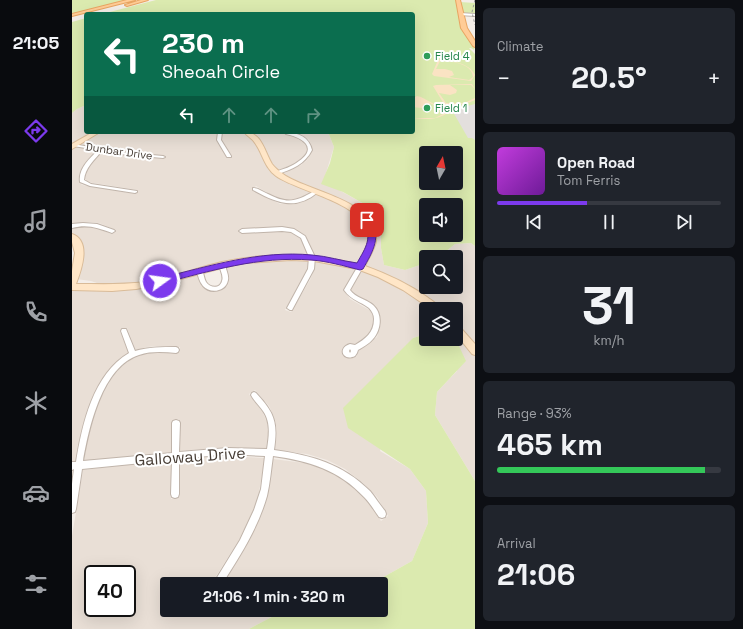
<!DOCTYPE html>
<html lang="en">
<head>
<meta charset="utf-8">
<style>
  body { margin:0; font-family:"Space Grotesk",sans-serif; background:#20242c; color:#f1f3f6; height:100vh; display:flex; flex-direction:column; font-size:15px; white-space:nowrap }
  * { box-sizing:border-box; margin:0 }
  p { font-size:13px; color:#9ea1a6 }
  .icon { flex:none; width:22px; height:22px; fill:none; stroke:currentColor; stroke-width:2; stroke-linecap:round; stroke-linejoin:round }
  .map { position:relative; flex:1; overflow:hidden }
  .side { display:flex; flex-direction:column; gap:8px; padding:8px; background:#0d0f14; width:268px }
  .side>* { flex:none }
  .guide { position:absolute; left:12px; top:12px; width:331px; height:122px; border-radius:4px; box-shadow:0 4px 16px #0002; background:#0b6e4f; color:#fff; overflow:hidden }
  .needle { width:26px; rotate:9deg }
  .controls { position:absolute; left:347px; top:146px; display:grid; gap:8px }
  .controls a { display:grid; place-items:center; width:44px; height:44px; border-radius:4px; background:#171b24; box-shadow:0 4px 16px #0002; font-size:20px }
  .speed { position:absolute; left:12px; top:565px; display:flex; gap:8px; font-size:20px; font-weight:700; text-align:center }
  .speed>* { display:grid; place-content:center; width:52px; height:52px; border-radius:50%; background:#171b24; box-shadow:0 4px 16px #0002; line-height:1 }
  .speed .limit { border:2px solid #111; border-radius:6px; background:#fff; color:#111 }
  .pin { position:absolute; display:grid; place-items:center; width:34px; height:34px; color:#fff; margin:-17px; border-radius:8px; box-shadow:0 2px 6px #0006 }
  .me { position:absolute; width:44px; margin:-22px; rotate:76deg; stroke-linejoin:round; filter:drop-shadow(0 0 3px #0008) }
  .turn { display:flex; align-items:center; gap:14px; height:84px; padding:0 12px; font-size:18px }
  .turn .icon { width:52px; height:52px; stroke-width:2.5 }
  .turn b { display:block; font-size:28px; line-height:34px }
  .lanes { display:flex; align-items:center; height:38px; padding:0 12px; background:#0003; justify-content:center; gap:20px; direction:ltr }
  .lanes .off { opacity:.35 }
  .big { font-size:30px; font-weight:700; line-height:1.1 }
  .side .tile { flex:1; display:flex; flex-direction:column; justify-content:center; gap:6px; min-width:0; padding:0 14px; border-radius:6px; background:#20242c }
  .side .dial { align-items:center; gap:0 }
  .dial b { font-size:52px; line-height:1 }
  .song { display:flex; align-items:center; gap:12px }
  .cover { width:48px; height:48px; border-radius:6px; background:linear-gradient(135deg,hsl(290 70% 55%),hsl(280 70% 35%)) }
  .played { height:4px; border-radius:2px; background:linear-gradient(90deg,#7c3aed 40%,#363941 40%) }
  .keys { display:flex; justify-content:space-around; direction:ltr }
  .heat { display:flex; justify-content:space-between; align-items:center; font-size:22px; direction:ltr }
  .charge { height:6px; border-radius:3px; background:linear-gradient(90deg,#34c759 93%,#363941 0) }
  .trip { position:absolute; left:88px; top:577px; width:228px; height:40px; border-radius:4px; background:#171b24; box-shadow:0 4px 16px #0002; font-weight:700; line-height:40px; text-align:center }
  main { display:flex; flex:1; min-height:0 }
  .dock { display:flex; flex-direction:column; width:72px; justify-content:space-around; align-items:center; background:#090b0e; color:#9ea1a6 }
  .dock .icon { width:28px; height:28px }
  .dock .current { color:#7c3aed }
  .dock b { font-size:18px; color:#f1f3f6 }
  .map>svg:first-child { display:block }
  .residential { fill:#e9dfd6; fill-rule:evenodd }
  .green { fill:#dbeaaf; fill-rule:evenodd }
  .sand { fill:#fae3c3; fill-rule:evenodd }
  .parking { fill:#e3dfdd }
  .lines { fill:none; stroke-linecap:round; stroke-linejoin:round }
  .street-casing { stroke:#c0b4aa; stroke-width:2 }
  .secondary-casing { stroke:#d9bb98; stroke-width:2 }
  .primary-casing { stroke:#e8a562; stroke-width:2 }
  .street { fill:#fff; fill-rule:evenodd }
  .secondary { fill:#ffe6c7; fill-rule:evenodd }
  .primary { fill:#ffcc96; fill-rule:evenodd }
  .rail { stroke:#979797; stroke-width:1; stroke-dasharray:2.5 2.5; stroke-linecap:butt }
  .route { fill:#7c3aed; stroke:#51269a }
  .leisure-dot { fill:#2e9e5b; stroke:#fff; stroke-width:1.5 }
  .labels { text-anchor:middle; stroke-width:4; stroke-linejoin:round; paint-order:stroke }
  .far-leisure-label { font-size:11px; fill:#27864d; stroke:#fff; text-anchor:start }
  .far-street-label { font-size:11px; fill:#483e36; stroke:#fff }
  .near-street-label { font-size:16px; fill:#483e36; stroke:#fff }
</style>
</head>
<body>
<main>
<nav class="dock">
<b>21:05</b>
<svg class="icon current" aria-label="directions" viewBox="0 0 24 24"><path d="M12 3l9 9-9 9-9-9zM9 14v-3h6M13 9l2 2-2 2"/></svg>
<svg class="icon" aria-label="music" viewBox="0 0 24 24"><path d="M9 18V5l10-2v13"/><circle cx="6" cy="18" r="3"/><circle cx="16" cy="16" r="3"/></svg>
<svg class="icon" aria-label="phone" viewBox="0 0 24 24"><path d="M5 4h4l2 5-3 2q2 4 5 5l2-3 5 2v4C11 20 4 13 5 4z"/></svg>
<svg class="icon" aria-label="climate" viewBox="0 0 24 24"><path d="M12 3v18M4 7l16 10M4 17L20 7"/></svg>
<svg class="icon" aria-label="car" viewBox="0 0 24 24"><path d="M5 17H2v-5l4-1 3-4h7l3 4 3 1v5h-3M9 17h6M6 11h13"/><circle cx="7" cy="17" r="2"/><circle cx="17" cy="17" r="2"/></svg>
<svg class="icon" aria-label="filters" viewBox="0 0 24 24"><path d="M4 7h16M4 17h16"/><circle cx="9" cy="7" r="2"/><circle cx="15" cy="17" r="2"/></svg>
</nav>
<div class="map">
<svg width="403" height="629" viewBox="0 0 403 629">
  <rect width="100%" height="100%" fill="#f4eee8"/>
  <!-- residential -->
  <path class="residential" d="M14,105v27h8l-22,13v-32l5,-4z
    M29,132h117l-1,8 10,17 5,-1 -11,-17v-5l1,-2h22l15,14 6,17 4,5 43,24 -9,7 -16,2 -11,-3 -20,-12 -4,3 28,15 20,-1 17,-9 30,13 9,5 12,15v19l-10,18 -44,-9 -8,-19 -13,-7 -11,-2 -42,2v4l42,-2 9,1 10,6 7,17 -29,-1 -33,4 -110,26h-36l-9,-3 -15,-2 1,-41 -5,-4v-6l15,-2 8,1 17,7 4,-4 -17,-7 -10,-1 -17,2v-75l4,-3 21,5 -16,21 -2,10 3,3 54,9 2,-4 -51,-8 -3,-5 4,-10 13,-15 63,7 2,-3 -46,-5 -41,-7z
    M178,132h35l-1,2 12,2 9,5 3,9 -6,9 -5,4 -20,8 -7,-10 -7,-16z
    M216,132h40l6,15 -9,29 12,13 29,16 15,20v23l3,17 21,5 21,-7v24h30v-30h-17l16,-13 16,-1 4,3v100l-19,-23v-14h-15l-37,-26 -40,-17 11,-24v-8l-6,-16 -9,-8 -80,-37 21,-8 6,-5 5,-10 -3,-10 -4,-3z
    M237,259l-1,9 -4,10 -19,32 6,2 19,-32 4,-10 1,-10 41,8 -11,23 5,8 21,12 2,5v9l-2,8 -10,8 -7,4 -6,-1 -5,3 -1,6 5,5 9,-1 3,-7 18,-13 3,-11v-10l-3,-7 -23,-14 -3,-5 10,-20 40,17 32,22h-7v25l-13,4 -33,113 30,18 16,22 2,32 -16,38 -41,23h-149l24,-38 12,-25 8,-21 7,-41 32,4 20,5 17,9 16,12 12,14 11,18 7,-5 -11,-19 -14,-14 -18,-14 -18,-9 -20,-6 -33,-4 2,-17 -1,-14 -6,-13 -14,-16 -6,4 13,17 5,11 1,11 -2,16 -38,-2 -49,4v-32l-7,1 -1,32 -87,9 4,-24 10,-34 14,-25 8,-10 8,-7 18,-8h33l1,-6 -22,-1 -12,1 -10,4 -9,-23 -7,3 9,23 -14,11 -17,23 -13,30 -5,20 -4,24h-4v-172h26l99,-16 4,10 4,5 7,2h6l6,-3 4,-5v-5l-3,-11 38,-7z
    M384,332l19,24v125l-40,-66 2,-23 20,-21 1,-27 -5,-5h3z
    M156,456l37,2 -7,40 -8,20 -11,22 -28,44h-44v26h118l-36,19h-177v-93l11,-66 88,-10v39l8,-2v-38zM21,574h34v34h-34z"/>
  <!-- green -->
  <path class="green" d="M0,0h55l-55,14z
    M84,0h300l4,21 15,26 -1,3 -3,-2h-2l6,6v192l-4,-3 -16,1 -16,13h-13v6l-21,7 -21,-5 -3,-17v-23l-15,-20 -23,-13 -22,-8 9,-21 4,-16 -6,-15h85v-118h-311zM354,153h30v30h-30zM354,205h30v30h-30z
    M388,2l15,1v12l-13,-1z
    M14,18v87l-9,4 -5,4v-91z
    M354,334v5h27l5,5 8,17 -29,31 -2,23 40,66v148h-226l36,-19h96v-26h-10l41,-23 16,-38 -2,-32 -16,-22 -62,-41 -5,-20 70,-70z"/>
  <!-- sand -->
  <path class="sand" d="M366,60c12,1 31,2 37,15l-4,6 -37,-5 -2,-2zM368,61c10,0 32,2 33,16l-4,3 -20,-3 5,-2 -2,-4 -7,-2h-9z
    M400,84l3,5 -4,-4h-21l7,5 -1,3 -6,2 -11,-2 7,10h18l11,-5v2c-10,5 -20,5 -31,4l-11,-18 3,-1z
    M345,96l4,1 28,15c-10,8 -24,8 -36,6h22l12,-6 -17,-9 -1,3 -8,2 -8,-1v-9z"/>
  <!-- parking -->
  <path class="parking" d="M403,104v36l-3,-2h-4l-15,-26 3,-3z"/>
  <g class="lines">
    <defs>
      <path id="street" d="M388,13l15,1v2l-16,-1z
        M146,132h4l-1,8 10,16v1h-4l-10,-17z
        M214,132c13,1 23,5 26,18 -7,14 -20,20 -35,24h-2v-2c8,-3 17,-5 24,-11 20,-14 2,-24 -13,-27l-1,-1z
        M1,144l46,8 44,4 2,1 -2,1 -44,-4 -17,-3c-8,9 -17,17 -18,29l7,4 46,7v1l-2,1 -45,-7 -10,-4c-2,-13 9,-23 18,-32l-25,-4z
        M181,188c5,0 10,4 15,6 19,10 28,8 46,-3h2l2,1c-22,19 -42,11 -65,-2z
        M11,223l14,1 17,6 1,1 -3,2c-15,-5 -24,-9 -40,-5v-4z
        M210,227l12,2 11,7 10,21 -1,12 -22,41h-2l-3,-2 21,-39 1,-12 -8,-19 -10,-6 -9,-1 -40,2 -3,-2 3,-2z
        M150,263l3,2c1,5 4,10 3,15 -2,12 -18,14 -25,6 -4,-5 -5,-10 -6,-15l1,-1h4c2,4 2,9 4,12 4,6 14,7 16,-1 2,-5 -2,-11 -3,-16z
        M288,265l3,2 -13,23c6,8 16,9 23,15 10,9 8,25 0,34 -4,5 -10,8 -15,11l-1,3 -2,3c-12,6 -18,-8 -5,-12l5,1c10,-6 19,-12 19,-26 0,-4 -2,-8 -5,-11 -9,-7 -17,-7 -25,-18l14,-24zM278,349l1,2 -1,2 -1,-2z
        M50,329h4l9,22c13,-4 27,-4 41,-4l2,1 1,2 -1,2 -2,1c-12,-1 -25,-2 -37,2 -37,12 -50,72 -56,106l89,-8v-30l1,-2 3,-1 3,1 1,2 -1,29 49,-4 39,1c2,-13 4,-27 -4,-38 -4,-6 -9,-10 -12,-16l1,-2 2,-1 2,1c19,20 22,30 18,57 37,5 69,14 96,41 5,6 10,14 15,20l1,3 -1,3 -3,1 -3,-1c-5,-7 -9,-14 -15,-20 -25,-27 -55,-36 -91,-41 -2,14 -3,27 -6,40 -9,32 -27,60 -45,88h-9l27,-44 14,-30 7,-21 4,-33 -37,-2 -49,5v35l-1,3 -3,1 -3,-1 -1,-3 1,-34 -90,9 -6,40 -1,3 -3,1v-29l2,-15 -2,1v-8h4c6,-37 17,-88 53,-109l-8,-22z"/>
      <path id="secondary" d="M21,132h7l-28,17v-5z
        M172,132c18,0 20,19 28,32 3,4 7,7 11,10 25,18 96,26 93,67 -1,8 -8,18 -11,25 22,8 42,17 62,31 5,4 11,7 14,12h-10l-28,-19 -25,-13 -21,-8 -43,-8 -23,-1 -46,3 -23,5 -64,17 -22,4 -24,2 -40,-1v-19l3,-18 -3,-11v-8c20,7 9,37 4,50 23,0 46,1 69,-2 27,-4 51,-14 77,-20 46,-10 90,-9 136,2 3,-7 9,-16 10,-23 5,-37 -68,-48 -92,-65 -12,-9 -13,-22 -21,-33 -3,-5 -8,-7 -11,-11z
        M384,324l3,2 16,18v11l-3,-1 -16,-20z"/>
      <path id="primary" d="M55,0h8l-63,16v-2z
        M69,0h7l-21,6 -2,-1z
        M384,0h4l7,28 8,13v6l-2,-1 -12,-18z"/>
    </defs>
    <!-- street casing -->
    <use href="#street" class="street-casing"/>
    <!-- secondary casing -->
    <use href="#secondary" class="secondary-casing"/>
    <!-- primary casing -->
    <use href="#primary" class="primary-casing"/>
    <!-- street -->
    <use href="#street" class="street"/>
    <!-- secondary -->
    <use href="#secondary" class="secondary"/>
    <!-- primary -->
    <use href="#primary" class="primary"/>
    <!-- rail -->
    <path class="rail" d="M403,0l-3,12 3,13"/>
  </g>
  <!-- route -->
  <path class="route" d="M295,217l3,1c12,19 3,33 -7,51l-3,1c-16,-4 -33,-9 -49,-10 -52,-4 -101,11 -151,24l-4,-3 4,-3c50,-12 100,-28 152,-23 15,1 30,6 45,8 9,-16 16,-25 6,-43z"/>
  <!-- markers -->
  <g class="leisure-dot">
    <circle cx="355" cy="56" r="4"/>
    <circle cx="355" cy="108" r="4"/>
  </g>
  <g class="labels">
    <!-- far-leisure labels -->
    <g class="far-leisure-label">
      <text x="363" y="60">Field 4</text>
      <text x="363" y="112">Field 1</text>
    </g>
    <!-- far-street labels -->
    <g class="far-street-label">
      <text transform="translate(47 151) rotate(8)" y="4">Dunbar Drive</text>
    </g>
    <!-- near-street labels -->
    <g class="near-street-label">
      <text transform="translate(118 456) rotate(-4)" y="6">Galloway Drive</text>
    </g>
  </g>
</svg>
<div class="controls">
<a><svg class="needle" viewBox="-14 -14 28 28"><path d="M0-13l5 13h-10z" fill="#e53935"/><path d="M0 13l5-13h-10z" fill="#9ea1a6"/></svg></a>
<a><svg class="icon" aria-label="sound" viewBox="0 0 24 24"><path d="M4 9h4l5-4v14l-5-4H4zM17 9q2 3 0 6"/></svg></a>
<a><svg class="icon" aria-label="search" viewBox="0 0 24 24"><circle cx="10" cy="10" r="6"/><path d="M15 15l6 6"/></svg></a>
<a><svg class="icon" aria-label="layers" viewBox="0 0 24 24"><path d="M12 4l9 5-9 5-9-5zM3 14l9 5 9-5"/></svg></a>
</div>
<div class="speed"><div class="limit">40</div></div>
<div class="pin" style="left:295px;top:220px;background:#d93025"><svg class="icon" aria-label="arrive" viewBox="0 0 24 24"><path d="M6 21V4h12l-3 4 3 4H6"/></svg></div>
<svg class="me" style="left:88px;top:281px" viewBox="-20 -20 40 40"><circle r="17" fill="#7c3aed" stroke="#fff" stroke-width="3"/><path d="M0-11L8 9 0 5-8 9z" fill="#fff"/></svg>
<div class="trip">21:06 · 1 min · 320 m</div>
<div class="guide">
<div class="turn"><svg class="icon" aria-label="left" viewBox="0 0 24 24"><path d="M17 20v-9H6M10 6l-5 5 5 5"/></svg><div><b>230 m</b>Sheoah Circle</div></div>
<div class="lanes"><svg class="icon" aria-label="left" viewBox="0 0 24 24"><path d="M17 20v-9H6M10 6l-5 5 5 5"/></svg><svg class="icon off" aria-label="ahead" viewBox="0 0 24 24"><path d="M12 20V5M6 11l6-6 6 6"/></svg><svg class="icon off" aria-label="ahead" viewBox="0 0 24 24"><path d="M12 20V5M6 11l6-6 6 6"/></svg><svg class="icon off" aria-label="right" viewBox="0 0 24 24"><path d="M7 20v-9h11M14 6l5 5-5 5"/></svg></div>
</div>
</div>
<section class="side">
<div class="tile"><p>Climate</p>
<div class="heat"><a>−</a><b class="big">20.5°</b><a>+</a></div>
</div>
<div class="tile">
<div class="song"><i class="cover"></i><div><b>Open Road</b><p>Tom Ferris</p></div></div>
<div class="played"></div>
<div class="keys"><svg class="icon" aria-label="previous" viewBox="0 0 24 24"><path d="M18 5L8 12l10 7zM5 5v14"/></svg><svg class="icon" aria-label="pause" viewBox="0 0 24 24"><path d="M8 5v14M16 5v14"/></svg><svg class="icon" aria-label="next" viewBox="0 0 24 24"><path d="M6 5l10 7-10 7zM19 5v14"/></svg></div>
</div>
<div class="tile dial"><b>31</b><p>km/h</p></div>
<div class="tile"><p>Range · 93%</p><b class="big">465 km</b><div class="charge"></div></div>
<div class="tile"><p>Arrival</p><b class="big">21:06</b></div>
</section>
</main>
</body>
</html>
